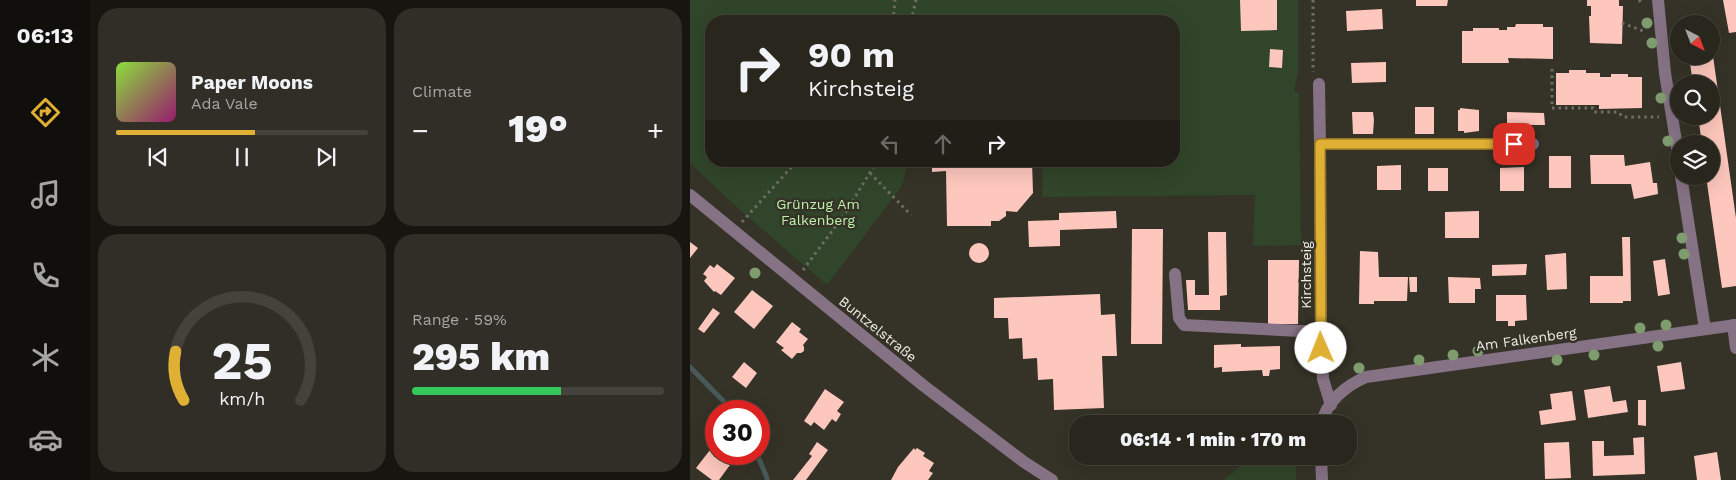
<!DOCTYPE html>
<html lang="en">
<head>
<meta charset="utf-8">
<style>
  body { margin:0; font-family:"Work Sans",sans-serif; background:#302e26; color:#f1f3f6; height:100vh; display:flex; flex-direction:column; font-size:19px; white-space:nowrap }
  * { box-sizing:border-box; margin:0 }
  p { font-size:16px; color:#a5a5a4 }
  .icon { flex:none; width:28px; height:28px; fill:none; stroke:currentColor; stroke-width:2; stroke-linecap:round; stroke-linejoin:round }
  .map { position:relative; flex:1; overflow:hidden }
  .panel { display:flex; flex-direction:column; gap:8px; padding:8px; background:#161510; width:600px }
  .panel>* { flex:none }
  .hud { position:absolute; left:15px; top:15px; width:475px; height:152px; border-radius:20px; box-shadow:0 5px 20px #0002,0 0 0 1px #44433b; background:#28261d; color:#f1f3f6; overflow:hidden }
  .needle { width:32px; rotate:138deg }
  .controls { position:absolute; left:980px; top:15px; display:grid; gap:10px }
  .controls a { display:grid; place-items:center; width:50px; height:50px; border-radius:50%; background:#28261d; box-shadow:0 5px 20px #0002,0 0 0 1px #44433b; font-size:25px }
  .speed { position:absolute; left:15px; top:400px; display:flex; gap:10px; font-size:25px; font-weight:700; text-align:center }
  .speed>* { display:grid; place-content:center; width:65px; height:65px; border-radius:50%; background:#28261d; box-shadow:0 5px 20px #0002,0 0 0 1px #44433b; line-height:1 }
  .speed .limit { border:8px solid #d22; background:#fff; color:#111 }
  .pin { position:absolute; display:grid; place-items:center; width:42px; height:42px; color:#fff; margin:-21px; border-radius:10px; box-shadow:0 2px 8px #0006 }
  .me { position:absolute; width:55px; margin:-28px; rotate:359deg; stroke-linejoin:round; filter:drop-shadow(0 0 4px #0008) }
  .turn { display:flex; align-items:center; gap:18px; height:105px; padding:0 20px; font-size:22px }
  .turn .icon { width:65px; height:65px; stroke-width:2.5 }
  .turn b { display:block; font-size:35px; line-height:42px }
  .lanes { display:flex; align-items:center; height:48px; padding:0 20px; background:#0003; justify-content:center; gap:25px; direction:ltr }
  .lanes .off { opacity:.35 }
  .big { font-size:38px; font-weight:800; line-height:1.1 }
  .panel .tile { flex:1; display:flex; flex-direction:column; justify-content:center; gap:8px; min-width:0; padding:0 18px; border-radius:20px; background:#302e26 }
  .panel .dial { align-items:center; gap:0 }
  .dial svg { height:130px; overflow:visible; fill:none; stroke:#44433b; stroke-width:7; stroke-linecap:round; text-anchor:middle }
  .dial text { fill:#f1f3f6; stroke:none }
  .song { display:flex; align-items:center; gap:15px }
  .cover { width:60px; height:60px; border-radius:8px; background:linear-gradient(135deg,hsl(90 70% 55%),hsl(320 70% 35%)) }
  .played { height:5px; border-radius:2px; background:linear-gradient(90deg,#e0b034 55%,#44433b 55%) }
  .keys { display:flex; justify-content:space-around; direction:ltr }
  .heat { display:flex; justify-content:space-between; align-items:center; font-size:28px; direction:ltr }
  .charge { height:8px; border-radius:4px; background:linear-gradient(90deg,#34c759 59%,#44433b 0) }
  .panel .tiles { flex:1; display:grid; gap:8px; grid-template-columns:repeat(2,1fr) }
  .trip { position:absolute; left:379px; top:415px; width:288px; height:50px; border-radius:20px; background:#28261d; box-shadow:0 5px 20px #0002,0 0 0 1px #44433b; font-weight:800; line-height:50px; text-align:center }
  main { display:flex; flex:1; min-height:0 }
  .dock { display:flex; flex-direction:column; width:90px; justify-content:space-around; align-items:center; background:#100f0c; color:#a5a5a4 }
  .dock .icon { width:35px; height:35px }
  .dock .selected { color:#e0b034 }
  .dock b { font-size:22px; color:#f1f3f6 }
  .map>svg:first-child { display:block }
  .green { fill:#304529 }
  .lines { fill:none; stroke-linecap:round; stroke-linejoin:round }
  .stream { stroke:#485958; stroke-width:5 }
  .building { fill:#fdc7bd }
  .path { stroke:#716f65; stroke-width:3; stroke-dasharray:2.5 4; stroke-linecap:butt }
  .minor { stroke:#867285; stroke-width:12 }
  .tree { fill:#7f9c6f }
  .route-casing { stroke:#927222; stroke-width:12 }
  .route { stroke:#e0b034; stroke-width:9 }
  .labels { text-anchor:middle; stroke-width:5; stroke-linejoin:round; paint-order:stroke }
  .park-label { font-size:14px; fill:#bcf2aa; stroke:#353227 }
  .street-label { font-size:14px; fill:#edebe4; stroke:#353227 }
</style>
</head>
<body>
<main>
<nav class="dock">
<b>06:13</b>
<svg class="icon selected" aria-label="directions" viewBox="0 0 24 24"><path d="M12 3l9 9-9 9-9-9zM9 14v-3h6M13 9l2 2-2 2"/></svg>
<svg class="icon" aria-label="music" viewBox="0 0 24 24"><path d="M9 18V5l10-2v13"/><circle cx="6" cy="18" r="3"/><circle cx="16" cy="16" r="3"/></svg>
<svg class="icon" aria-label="phone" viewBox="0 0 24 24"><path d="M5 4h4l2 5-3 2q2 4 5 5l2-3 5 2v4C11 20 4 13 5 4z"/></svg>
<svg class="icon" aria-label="climate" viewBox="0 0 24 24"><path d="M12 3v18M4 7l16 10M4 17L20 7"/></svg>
<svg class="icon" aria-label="car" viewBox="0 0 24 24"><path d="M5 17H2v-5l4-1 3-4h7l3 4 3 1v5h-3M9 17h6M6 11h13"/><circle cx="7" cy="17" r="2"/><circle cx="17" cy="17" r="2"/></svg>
</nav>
<section class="panel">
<div class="tiles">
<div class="tile">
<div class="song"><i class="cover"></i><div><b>Paper Moons</b><p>Ada Vale</p></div></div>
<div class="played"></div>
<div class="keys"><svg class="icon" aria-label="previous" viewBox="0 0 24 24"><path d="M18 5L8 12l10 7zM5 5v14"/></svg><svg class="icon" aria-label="pause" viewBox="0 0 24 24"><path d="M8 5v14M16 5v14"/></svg><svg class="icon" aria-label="next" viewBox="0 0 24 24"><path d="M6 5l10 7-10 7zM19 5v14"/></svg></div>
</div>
<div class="tile"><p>Climate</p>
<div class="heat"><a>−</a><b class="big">19°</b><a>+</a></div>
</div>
<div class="tile dial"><svg viewBox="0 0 100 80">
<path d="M14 69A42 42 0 1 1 86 69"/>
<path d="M14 69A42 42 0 0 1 9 39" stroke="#e0b034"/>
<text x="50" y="56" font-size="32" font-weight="700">25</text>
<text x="50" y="72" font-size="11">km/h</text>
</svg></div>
<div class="tile"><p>Range · 59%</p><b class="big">295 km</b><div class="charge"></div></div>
</div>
</section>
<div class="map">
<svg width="1046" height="480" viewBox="0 0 1046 480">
  <rect width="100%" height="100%" fill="#353227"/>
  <!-- green -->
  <path class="green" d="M0,0h608v72l-4,19 5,2 2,152 -48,1 2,-51 -213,2 1,-36h131v-140h-463v140h197l-6,25 -75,99 -86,-74 -51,-48z
    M562,456h44v24h-72z"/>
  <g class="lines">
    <!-- stream -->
    <path class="stream" d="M0,367l43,44
      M67,454l10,24"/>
  </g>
  <!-- building -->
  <path class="building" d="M550,0h37v30l-36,1z
    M726,0h32l-1,6h-31z
    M897,0h32v6h4l-1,38 -32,-1 -1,-27h2v-10h-4z
    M1033,0h13v32l-7,1z
    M692,9l1,20 -36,2 -1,-20z
    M826,24h27v3h10v32l-45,-1 1,5h-47v-32h11v-3h26v2h8v-3h8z
    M580,49l13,1 -1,18 -13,-1z
    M999,56h24l23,162v68l-14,2 -16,-112h5v-32h-9l-4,-28h13v-32h-18z
    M696,62v20l-34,1 -1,-20z
    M879,70h17v3h14v4h11v-3h17v3h14v31l-43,1v-4h-43v-32h13z
    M725,107h19v27h-19z
    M770,108l19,2v21l-15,2v-2h-6v-21h2z
    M662,112h21l1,8 -1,14h-20z
    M817,112l37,1 1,12h-17v7h-21z
    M900,155h34l1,11 25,-4 3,21h4l1,11 -24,5 -3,-15h-40z
    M859,156h22v32h-22z
    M242,161h100l1,32 -16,19 -11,-1v5l-7,5h-8v5h-44l-1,-55 -14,1z
    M711,165v25h-24v-24z
    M834,167v24h-24v-23z
    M738,168h20v23h-20z
    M426,211l1,17 -57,2v16l-31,1 -1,-26 31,-1v-7z
    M789,211v27h-34v-26z
    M442,229h31l-1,115h-31z
    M518,232h18l1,63 -7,1v14h-32l-2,-30h9v15h14z
    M932,237h8l1,64h-8v2h-33v-27h33z
    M0,242l8,6 -8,10z
    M279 253a10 10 0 1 1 20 0a10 10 0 1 1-20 0Z
    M670,251l18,1 1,25h29l-1,24h-33v3h-15z
    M876,253l1,36 -20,1 -2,-35z
    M975,259l5,35 -12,2 -5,-35z
    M578,260h31l-1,64h-30z
    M27,264l18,14 -14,17 -6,-4 -1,1 -10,-11 3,-4 -4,-3 7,-9 4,3z
    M837,264l-1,11 -34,1v-11z
    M719,277h8v15h-7z
    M758,277l32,1 1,11h-6v14h-26z
    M62,290l21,16 -19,23 -20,-17z
    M410,294l1,21 14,-1 2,42h-15l2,52 -50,2 -1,-31 -15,1 -1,-22 -14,1 -1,-21 -13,1 -1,-21h-14v-20z
    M806,295h30l1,25 -12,1v5h-7v-5h-12z
    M23,308l7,5 -16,20 -6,-4z
    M102,322l9,7 -2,3 9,7 -5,6 1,2v4l-3,2h-4l-5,6 -11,-9 3,-2 -8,-6z
    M551,344v3l39,-1v23l-10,1 -1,6h-6l-1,-6 -40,2v-5l-8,1v-23z
    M54,362l13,11 -11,15 -14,-11z
    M991,362l4,27 -24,3 -4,-26z
    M920,386l3,16 13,-2 2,12 -40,6 -4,-28z
    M135,389l19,13 -7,9 4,3 -5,8 -4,-3 -8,11 -10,-8 -3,4 -7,-5z
    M882,391l4,29 -35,5 -2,-14 13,-2 -2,-15z
    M948,400h8v26l-8,-1z
    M954,437l1,37 -52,2 -1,-35h12v15l30,-1 -1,-17z
    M127,442l11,8 -22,30h-13l19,-24 -3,-2z
    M879,442l2,36 -26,1 -1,-36z
    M224,448l1,2 2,-2 8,5 -2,3 11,7 -5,8 4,2 -5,7h-37l7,-13z
    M20,450l20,15 -11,15h-7l-16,-12z
    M1027,452l4,28h-24l-3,-24z"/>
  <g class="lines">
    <!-- path -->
    <path class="path" d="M623,0v72
      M949,0l2,2
      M203,21l2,-21
      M221,21l5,-21
      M932,23l24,9
      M862,69v39h41l1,4h24l5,5h36
      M180,173l41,42
      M52,222l55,-61
      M113,270l41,-55 33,-54"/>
    <!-- minor -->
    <path class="minor" d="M968,0l7,73 14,87
      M629,84l1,60 1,188 2,47 8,26
      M630,144h213
      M991,176l24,153
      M0,195l234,191 100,76 28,18
      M485,274l4,44 5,7 137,7
      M1043,325l3,23
      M632,424c3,-22 25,-39 44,-47l370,-52
      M631,456l1,24"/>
  </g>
  <!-- trees -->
  <g class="tree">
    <circle cx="957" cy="23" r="5.5"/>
    <circle cx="962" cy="43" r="5.5"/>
    <circle cx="971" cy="98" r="5.5"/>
    <circle cx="978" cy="141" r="5.5"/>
    <circle cx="992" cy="238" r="5.5"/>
    <circle cx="994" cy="254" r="5.5"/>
    <circle cx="65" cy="273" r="5.5"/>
    <circle cx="976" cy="325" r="5.5"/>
    <circle cx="950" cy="328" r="5.5"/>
    <circle cx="968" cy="346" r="5.5"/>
    <circle cx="788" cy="351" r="5.5"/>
    <circle cx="763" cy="355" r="5.5"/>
    <circle cx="904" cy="355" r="5.5"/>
    <circle cx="729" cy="360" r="5.5"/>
    <circle cx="867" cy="360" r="5.5"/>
    <circle cx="669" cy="368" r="5.5"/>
  </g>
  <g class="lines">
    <defs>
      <path id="route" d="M631,348l-1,-204h194"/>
    </defs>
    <!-- route casing -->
    <use href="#route" class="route-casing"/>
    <!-- route -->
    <use href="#route" class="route"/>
  </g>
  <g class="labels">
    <!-- park labels -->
    <g class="park-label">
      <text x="128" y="209">Grünzug Am<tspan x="128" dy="16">Falkenberg</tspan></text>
    </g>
    <!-- street labels -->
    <g class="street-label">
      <text transform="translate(616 275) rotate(-90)" y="5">Kirchsteig</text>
      <text transform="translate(188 329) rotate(39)" y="5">Buntzelstraße</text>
      <text transform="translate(836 339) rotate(-8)" y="5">Am Falkenberg</text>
    </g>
  </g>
</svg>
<div class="controls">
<a><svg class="needle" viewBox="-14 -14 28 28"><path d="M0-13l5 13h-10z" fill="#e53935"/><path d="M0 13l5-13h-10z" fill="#a5a5a4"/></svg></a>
<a><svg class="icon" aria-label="search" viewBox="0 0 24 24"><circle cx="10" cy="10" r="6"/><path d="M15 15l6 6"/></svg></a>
<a><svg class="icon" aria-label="layers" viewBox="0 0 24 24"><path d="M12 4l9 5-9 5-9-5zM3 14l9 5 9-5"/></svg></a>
</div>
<div class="speed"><div class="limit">30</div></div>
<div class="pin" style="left:824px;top:144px;background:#d93025"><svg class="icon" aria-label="arrive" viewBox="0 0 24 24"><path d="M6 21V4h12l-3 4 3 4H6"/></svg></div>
<svg class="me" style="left:631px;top:348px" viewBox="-20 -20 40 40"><circle r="19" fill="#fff"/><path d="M0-13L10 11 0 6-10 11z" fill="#e0b034"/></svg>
<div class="trip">06:14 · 1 min · 170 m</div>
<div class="hud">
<div class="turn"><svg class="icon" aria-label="right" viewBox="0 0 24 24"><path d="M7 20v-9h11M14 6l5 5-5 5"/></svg><div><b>90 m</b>Kirchsteig</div></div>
<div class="lanes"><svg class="icon off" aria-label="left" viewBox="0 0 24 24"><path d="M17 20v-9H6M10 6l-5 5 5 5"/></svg><svg class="icon off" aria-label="ahead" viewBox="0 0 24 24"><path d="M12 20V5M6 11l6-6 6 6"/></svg><svg class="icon" aria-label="right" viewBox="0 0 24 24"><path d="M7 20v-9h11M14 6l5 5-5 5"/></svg></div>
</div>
</div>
</main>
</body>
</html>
